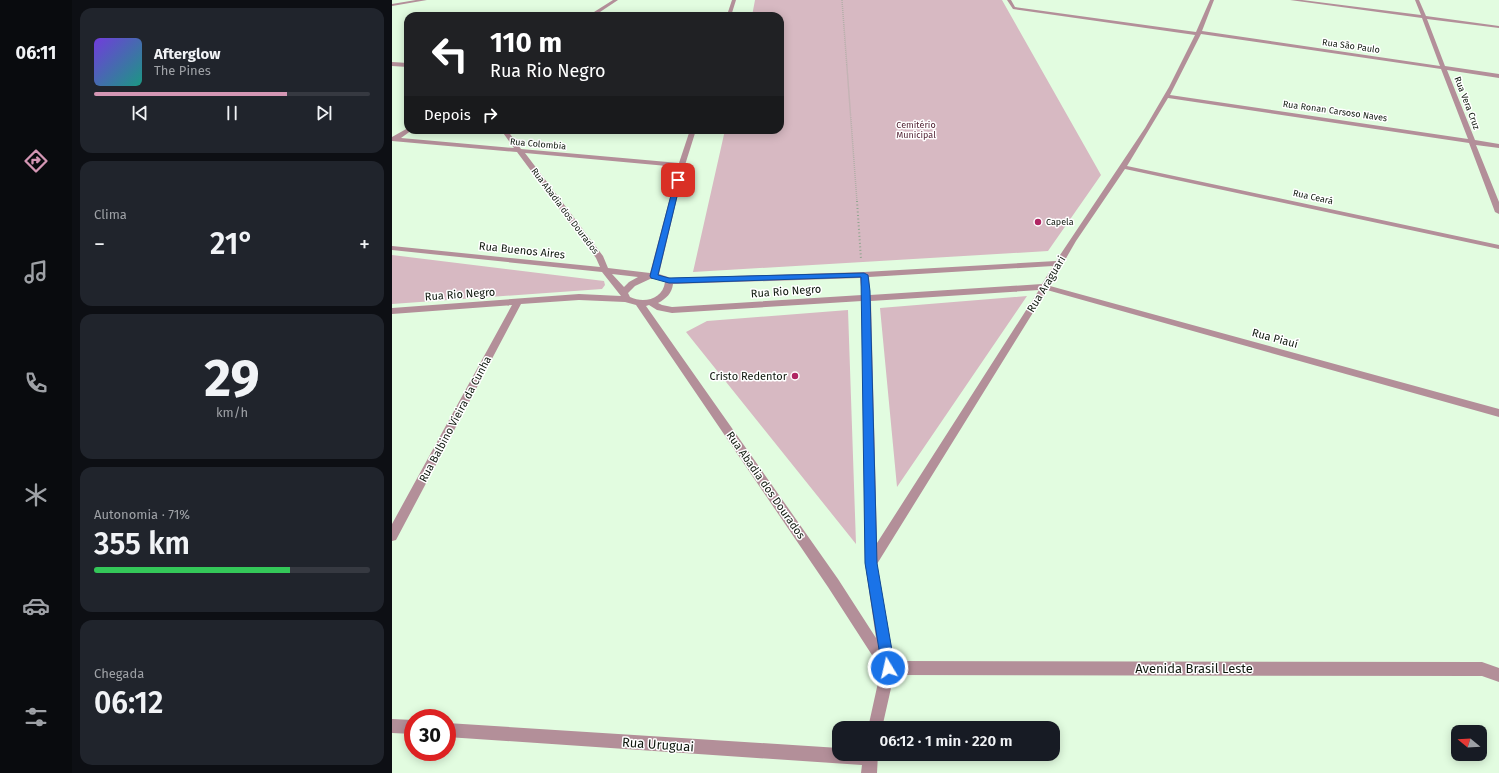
<!DOCTYPE html>
<html lang="pt">
<head>
<meta charset="utf-8">
<style>
  body { margin:0; font-family:"Fira Sans",sans-serif; background:#20242c; color:#f1f3f6; height:100vh; display:flex; flex-direction:column; font-size:15px; white-space:nowrap }
  * { box-sizing:border-box; margin:0 }
  p { font-size:13px; color:#9ea1a6 }
  .icon { flex:none; width:22px; height:22px; fill:none; stroke:currentColor; stroke-width:2; stroke-linecap:round; stroke-linejoin:round }
  .map { position:relative; flex:1; overflow:hidden }
  .details { display:flex; flex-direction:column; gap:8px; padding:8px; background:#0d0f14; width:320px }
  .details>* { flex:none }
  .top-card { position:absolute; left:12px; top:12px; width:380px; height:122px; border-radius:12px; box-shadow:0 2px 10px #0003; background:#202124; color:#fff; overflow:hidden }
  .needle { width:26px; rotate:288deg }
  .buttons { position:absolute; left:1059px; top:725px; display:grid; gap:8px }
  .buttons a { display:grid; place-items:center; width:36px; height:36px; border-radius:8px; background:#171b24; box-shadow:0 2px 10px #0003; font-size:20px }
  .speed { position:absolute; left:12px; top:709px; display:flex; gap:8px; font-size:20px; font-weight:700; text-align:center }
  .speed>* { display:grid; place-content:center; width:52px; height:52px; border-radius:50%; background:#171b24; box-shadow:0 2px 10px #0003; line-height:1 }
  .speed .limit { border:6px solid #d22; background:#fff; color:#111 }
  .pin { position:absolute; display:grid; place-items:center; width:34px; height:34px; color:#fff; margin:-17px; border-radius:8px; box-shadow:0 2px 6px #0006 }
  .me { position:absolute; width:44px; margin:-22px; rotate:351deg; stroke-linejoin:round; filter:drop-shadow(0 0 3px #0008) }
  .turn { display:flex; align-items:center; gap:14px; height:84px; padding:0 20px; font-size:18px }
  .turn .icon { width:52px; height:52px; stroke-width:2.5 }
  .turn b { display:block; font-size:28px; line-height:34px }
  .then { display:flex; align-items:center; height:38px; padding:0 20px; background:#0003; gap:8px; font-size:15px }
  .big { font-size:30px; font-weight:600; line-height:1.1 }
  .details .widget { flex:1; display:flex; flex-direction:column; justify-content:center; gap:6px; min-width:0; padding:0 14px; border-radius:12px; background:#20242c }
  .details .dial { align-items:center; gap:0 }
  .dial b { font-size:52px; line-height:1 }
  .song { display:flex; align-items:center; gap:12px }
  .cover { width:48px; height:48px; border-radius:6px; background:linear-gradient(135deg,hsl(260 70% 55%),hsl(170 70% 35%)) }
  .played { height:4px; border-radius:2px; background:linear-gradient(90deg,#d496b4 70%,#363941 70%) }
  .keys { display:flex; justify-content:space-around; direction:ltr }
  .heat { display:flex; justify-content:space-between; align-items:center; font-size:22px; direction:ltr }
  .charge { height:6px; border-radius:3px; background:linear-gradient(90deg,#34c759 71%,#363941 0) }
  .trip { position:absolute; left:440px; top:721px; width:228px; height:40px; border-radius:12px; background:#171b24; box-shadow:0 2px 10px #0003; font-weight:600; line-height:40px; text-align:center }
  main { display:flex; flex:1; min-height:0 }
  .dock { display:flex; flex-direction:column; width:72px; justify-content:space-around; align-items:center; background:#090b0e; color:#9ea1a6 }
  .dock .icon { width:28px; height:28px }
  .dock .selected { color:#d496b4 }
  .dock b { font-size:18px; color:#f1f3f6 }
  .map>svg:first-child { display:block }
  .green { fill:#d7b9c2 }
  .lines { fill:none; stroke-linecap:round; stroke-linejoin:round }
  .path-far1 { stroke:#91a48f; stroke-width:1.5; stroke-dasharray:0.5 1.5; stroke-linecap:butt }
  .path { stroke:#91a48f; stroke-width:2; stroke-dasharray:1 2.5; stroke-linecap:butt }
  .minor { fill:#b38f99; fill-rule:evenodd }
  .route { fill:#1a73e8; stroke:#114b97 }
  .poi-dot { fill:#b02563; stroke:#fff; stroke-width:1.5 }
  .labels { text-anchor:middle; stroke-width:3; stroke-linejoin:round; paint-order:stroke }
  .far-street-label { font-size:9px; fill:#0f180e; stroke:#fff }
  .far-park-label { font-size:9px; fill:#542636; stroke:#fff }
  .far-poi-label { font-size:9px; fill:#0f180e; stroke:#fff; text-anchor:start }
  .street-label { font-size:11px; fill:#0f180e; stroke:#fff }
  .poi-label { font-size:11px; fill:#0f180e; stroke:#fff; text-anchor:end }
  .near-street-label { font-size:13px; fill:#0f180e; stroke:#fff }
</style>
</head>
<body>
<main>
<nav class="dock">
<b>06:11</b>
<svg class="icon selected" aria-label="directions" viewBox="0 0 24 24"><path d="M12 3l9 9-9 9-9-9zM9 14v-3h6M13 9l2 2-2 2"/></svg>
<svg class="icon" aria-label="music" viewBox="0 0 24 24"><path d="M9 18V5l10-2v13"/><circle cx="6" cy="18" r="3"/><circle cx="16" cy="16" r="3"/></svg>
<svg class="icon" aria-label="phone" viewBox="0 0 24 24"><path d="M5 4h4l2 5-3 2q2 4 5 5l2-3 5 2v4C11 20 4 13 5 4z"/></svg>
<svg class="icon" aria-label="climate" viewBox="0 0 24 24"><path d="M12 3v18M4 7l16 10M4 17L20 7"/></svg>
<svg class="icon" aria-label="car" viewBox="0 0 24 24"><path d="M5 17H2v-5l4-1 3-4h7l3 4 3 1v5h-3M9 17h6M6 11h13"/><circle cx="7" cy="17" r="2"/><circle cx="17" cy="17" r="2"/></svg>
<svg class="icon" aria-label="filters" viewBox="0 0 24 24"><path d="M4 7h16M4 17h16"/><circle cx="9" cy="7" r="2"/><circle cx="15" cy="17" r="2"/></svg>
</nav>
<section class="details">
<div class="widget">
<div class="song"><i class="cover"></i><div><b>Afterglow</b><p>The Pines</p></div></div>
<div class="played"></div>
<div class="keys"><svg class="icon" aria-label="previous" viewBox="0 0 24 24"><path d="M18 5L8 12l10 7zM5 5v14"/></svg><svg class="icon" aria-label="pause" viewBox="0 0 24 24"><path d="M8 5v14M16 5v14"/></svg><svg class="icon" aria-label="next" viewBox="0 0 24 24"><path d="M6 5l10 7-10 7zM19 5v14"/></svg></div>
</div>
<div class="widget"><p>Clima</p>
<div class="heat"><a>−</a><b class="big">21°</b><a>+</a></div>
</div>
<div class="widget dial"><b>29</b><p>km/h</p></div>
<div class="widget"><p>Autonomia · 71%</p><b class="big">355 km</b><div class="charge"></div></div>
<div class="widget"><p>Chegada</p><b class="big">06:12</b></div>
</section>
<div class="map">
<svg width="1107" height="773" viewBox="0 0 1107 773">
  <rect width="100%" height="100%" fill="#e2fce0"/>
  <!-- green -->
  <path class="green" d="M363,0h247l99,175 -53,76 -355,21 32,-142h55v-114h-28z
    M0,255l212,26 1,4 -3,4 -210,15z
    M635,296l-130,191 -17,-179z
    M456,310l8,234 -170,-212 21,-11z"/>
  <g class="lines">
    <!-- path-far1 -->
    <path class="path-far1" d="M450,0l15,202"/>
    <!-- path -->
    <path class="path" d="M465,201l4,58"/>
    <!-- minor -->
    <path class="minor" d="M24,0h11l-35,6v-2z
      M221,0h5l-18,12h128l4,-12h4l-5,16h-4v-2l-313,1 2,-1 178,-2z
      M615,0h4l4,7 181,25 14,-32h4l-12,31 238,35 -18,-48 -132,-18h12l119,15 -6,-15h4l7,16 73,10v2l-72,-9 18,47 54,8v4l-52,-8 28,70 24,4v4l-23,-3 23,57v12l-4,-2 -26,-69 -301,-45 -41,68 372,79v4l-374,-80 -49,72 -26,45 449,123v8l-452,-127 -170,274 17,97 588,1 17,6v14l-17,-6 -588,-1 -12,53h-14l13,-59 -53,-82 -192,-282 -11,-3 -46,-2 -58,4 -125,236 -4,1v-17l120,-219 -120,9v-6l187,-14 42,2 -19,-24 -210,-22v-4l208,21 -4,-9 -79,-106 -125,-11v-4l16,-9v2h4l-11,8 113,10 -13,-18h6l14,19 158,14 11,-33h6l-11,35 -26,109 12,4 193,-6 192,-11 89,-133 24,-41 26,-52 -182,-26zM809,34l240,35 27,70 -298,-44zM133,153l153,14 -28,106 -42,-5 -5,-12zM661,266l-11,18 -172,11 -1,-18zM220,274l26,3 -9,5 -5,5zM468,278l2,17 -190,12 -10,-2 -4,-2c8,-4 14,-10 15,-19zM258,279h10l5,3c-2,17 -21,22 -35,15l-2,-4 7,-7zM647,290l-162,253 -6,-242zM470,301l3,262 11,75 -38,-59 -192,-273 3,-1 8,5 15,3z
      M0,62l16,1v4l-16,-1z
      M0,719l21,1v14l-21,-1z
      M55,723l392,25v6h39l-1,19h-16l1,-8 -415,-28z"/>
  </g>
  <!-- route -->
  <path class="route" d="M286,178l3,2 -23,95 11,3 195,-5 4,2 2,16 7,272 18,105 -2,4 -5,2 -4,-2 -2,-4 -17,-105 -4,-286 -183,6h-9l-18,-5 -1,-2 25,-96z"/>
  <!-- markers -->
  <g class="poi-dot">
    <circle cx="646" cy="222" r="4"/>
    <circle cx="403" cy="376" r="4"/>
  </g>
  <g class="labels">
    <!-- far-street labels -->
    <g class="far-street-label">
      <text transform="translate(959 46) rotate(8)" y="3">Rua São Paulo</text>
      <text transform="translate(1075 103) rotate(69)" y="3">Rua Vera Cruz</text>
      <text transform="translate(943 111) rotate(8)" y="3">Rua Ronan Carsoso Naves</text>
      <text transform="translate(146 144) rotate(5)" y="3">Rua Colombia</text>
      <text transform="translate(921 197) rotate(12)" y="3">Rua Ceará</text>
      <text transform="translate(173 211) rotate(53)" y="3">Rua Abadia dos Dourados</text>
    </g>
    <!-- far-park labels -->
    <g class="far-park-label">
      <text x="524" y="128">Cemitério<tspan x="524" dy="10">Municipal</tspan></text>
    </g>
    <!-- far-poi labels -->
    <g class="far-poi-label">
      <text x="654" y="225">Capela</text>
    </g>
    <!-- street labels -->
    <g class="street-label">
      <text transform="translate(130 250) rotate(6)" y="4">Rua Buenos Aires</text>
      <text transform="translate(654 284) rotate(-59)" y="4">Rua Araguari</text>
      <text transform="translate(394 291) rotate(-4)" y="4">Rua Rio Negro</text>
      <text transform="translate(68 294) rotate(-4)" y="4">Rua Rio Negro</text>
      <text transform="translate(883 338) rotate(15)" y="4">Rua Piauí</text>
      <text transform="translate(63 419) rotate(-62)" y="4">Rua Balbino Vieira da Cunha</text>
      <text transform="translate(374 485) rotate(55)" y="4">Rua Abadia dos Dourados</text>
    </g>
    <!-- poi labels -->
    <g class="poi-label">
      <text x="395" y="380">Cristo Redentor</text>
    </g>
    <!-- near-street labels -->
    <g class="near-street-label">
      <text x="802" y="673">Avenida Brasil Leste</text>
      <text transform="translate(266 744) rotate(4)" y="5">Rua Uruguai</text>
    </g>
  </g>
</svg>
<div class="buttons">
<a><svg class="needle" viewBox="-14 -14 28 28"><path d="M0-13l5 13h-10z" fill="#e53935"/><path d="M0 13l5-13h-10z" fill="#9ea1a6"/></svg></a>
</div>
<div class="speed"><div class="limit">30</div></div>
<div class="pin" style="left:286px;top:180px;background:#d93025"><svg class="icon" aria-label="arrive" viewBox="0 0 24 24"><path d="M6 21V4h12l-3 4 3 4H6"/></svg></div>
<svg class="me" style="left:496px;top:668px" viewBox="-20 -20 40 40"><circle r="17" fill="#1a73e8" stroke="#fff" stroke-width="3"/><path d="M0-11L8 9 0 5-8 9z" fill="#fff"/></svg>
<div class="trip">06:12 · 1 min · 220 m</div>
<div class="top-card">
<div class="turn"><svg class="icon" aria-label="left" viewBox="0 0 24 24"><path d="M17 20v-9H6M10 6l-5 5 5 5"/></svg><div><b>110 m</b>Rua Rio Negro</div></div>
<div class="then">Depois<svg class="icon" aria-label="right" viewBox="0 0 24 24"><path d="M7 20v-9h11M14 6l5 5-5 5"/></svg></div>
</div>
</div>
</main>
</body>
</html>
